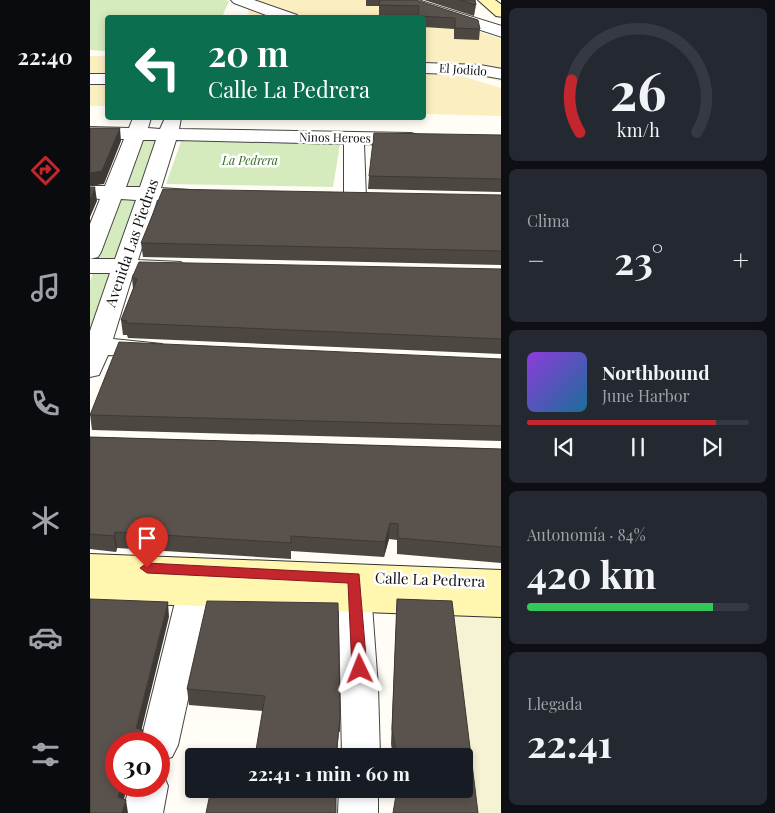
<!DOCTYPE html>
<html lang="es">
<head>
<meta charset="utf-8">
<style>
  body { margin:0; font-family:"Playfair Display",serif; background:#242831; color:#f1f3f6; height:100vh; display:flex; flex-direction:column; font-size:19px; white-space:nowrap }
  * { box-sizing:border-box; margin:0 }
  p { font-size:16px; color:#9ea1a6 }
  .icon { flex:none; width:28px; height:28px; fill:none; stroke:currentColor; stroke-width:2; stroke-linecap:round; stroke-linejoin:round }
  .map { position:relative; flex:1; overflow:hidden }
  .drawer { display:flex; flex-direction:column; gap:8px; padding:8px; background:#0d0f14; width:274px }
  .drawer>* { flex:none }
  .hud { position:absolute; left:15px; top:15px; width:321px; height:105px; border-radius:5px; box-shadow:0 2px 8px #0003; background:#0b6e4f; color:#fff; overflow:hidden }
  .speed { position:absolute; left:15px; top:732px; display:flex; gap:10px; font-size:25px; font-weight:700; text-align:center }
  .speed>* { display:grid; place-content:center; width:65px; height:65px; border-radius:50%; background:#171b24; box-shadow:0 2px 8px #0003; line-height:1 }
  .speed .limit { border:8px solid #d22; background:#fff; color:#111 }
  .pin { position:absolute; display:grid; place-items:center; width:42px; height:42px; color:#fff; margin:-51px -21px; border-radius:50% 50% 50% 0; rotate:-45deg; box-shadow:0 0 5px #0007 }
  .pin .icon { rotate:45deg }
  .me { position:absolute; width:55px; margin:-28px; rotate:358deg; stroke-linejoin:round; filter:drop-shadow(0 0 4px #0008) }
  .turn { display:flex; align-items:center; gap:18px; height:105px; padding:0 20px; font-size:22px }
  .turn .icon { width:65px; height:65px; stroke-width:2.5 }
  .turn b { display:block; font-size:35px; line-height:42px }
  .big { font-size:38px; font-weight:700; line-height:1.1 }
  .drawer .widget { flex:1; display:flex; flex-direction:column; justify-content:center; gap:8px; min-width:0; padding:0 18px; border-radius:8px; background:#242831 }
  .drawer .dial { align-items:center; gap:0 }
  .dial svg { height:130px; overflow:visible; fill:none; stroke:#363941; stroke-width:7; stroke-linecap:round; text-anchor:middle }
  .dial text { fill:#f1f3f6; stroke:none }
  .song { display:flex; align-items:center; gap:15px }
  .cover { width:60px; height:60px; border-radius:8px; background:linear-gradient(135deg,hsl(270 70% 55%),hsl(200 70% 35%)) }
  .played { height:5px; border-radius:2px; background:linear-gradient(90deg,#c4262e 85%,#363941 85%) }
  .keys { display:flex; justify-content:space-around; direction:ltr }
  .heat { display:flex; justify-content:space-between; align-items:center; font-size:28px; direction:ltr }
  .charge { height:8px; border-radius:4px; background:linear-gradient(90deg,#34c759 84%,#363941 0) }
  .trip { position:absolute; left:95px; top:748px; width:288px; height:50px; border-radius:5px; background:#171b24; box-shadow:0 2px 8px #0003; font-weight:700; line-height:50px; text-align:center }
  main { display:flex; flex:1; min-height:0 }
  .menu { display:flex; flex-direction:column; width:90px; justify-content:space-around; align-items:center; background:#090b0e; color:#9ea1a6 }
  .menu .icon { width:35px; height:35px }
  .menu .current { color:#c4262e }
  .menu b { font-size:22px; color:#f1f3f6 }
  .map>svg:first-child { display:block }
  .farmland { fill:#f6f3d4 }
  .green { fill:#d5ebbd }
  .sand { fill:#fbeec1 }
  .lines { fill:none; stroke-linecap:round; stroke-linejoin:round }
  .minor-casing { stroke:#444; stroke-width:2 }
  .secondary-casing { stroke:#333; stroke-width:2 }
  .minor { fill:#fff; fill-rule:evenodd }
  .secondary { fill:#fff6b0; fill-rule:evenodd }
  .wall { fill:#4d4742 }
  .shaded-wall { fill:#3f3936 }
  .building { fill:#5a524d; stroke:#3f3936 }
  .route { fill:#c4262e; stroke:#7f191e }
  .labels { text-anchor:middle; stroke-width:5; stroke-linejoin:round; paint-order:stroke }
  .far-street-label { font-size:12px; fill:#111; stroke:#fff }
  .far-park-label { font-size:12px; font-style:italic; fill:#2f6b1f; stroke:#fff }
  .street-label { font-size:15px; fill:#111; stroke:#fff }
</style>
</head>
<body>
<main>
<nav class="menu">
<b>22:40</b>
<svg class="icon current" aria-label="directions" viewBox="0 0 24 24"><path d="M12 3l9 9-9 9-9-9zM9 14v-3h6M13 9l2 2-2 2"/></svg>
<svg class="icon" aria-label="music" viewBox="0 0 24 24"><path d="M9 18V5l10-2v13"/><circle cx="6" cy="18" r="3"/><circle cx="16" cy="16" r="3"/></svg>
<svg class="icon" aria-label="phone" viewBox="0 0 24 24"><path d="M5 4h4l2 5-3 2q2 4 5 5l2-3 5 2v4C11 20 4 13 5 4z"/></svg>
<svg class="icon" aria-label="climate" viewBox="0 0 24 24"><path d="M12 3v18M4 7l16 10M4 17L20 7"/></svg>
<svg class="icon" aria-label="car" viewBox="0 0 24 24"><path d="M5 17H2v-5l4-1 3-4h7l3 4 3 1v5h-3M9 17h6M6 11h13"/><circle cx="7" cy="17" r="2"/><circle cx="17" cy="17" r="2"/></svg>
<svg class="icon" aria-label="filters" viewBox="0 0 24 24"><path d="M4 7h16M4 17h16"/><circle cx="9" cy="7" r="2"/><circle cx="15" cy="17" r="2"/></svg>
</nav>
<div class="map">
<svg width="412" height="813" viewBox="0 0 412 813">
  <rect width="100%" height="100%" fill="#fffdf5"/>
  <!-- farmland -->
  <path class="farmland" d="M361,603l50,1v209h-27z"/>
  <!-- green -->
  <path class="green" d="M0,0h135l4,1 -7,16 -114,1 -1,33 -17,-1z
    M51,133h20l-71,208v-59z
    M94,133l157,5 -8,49 -167,-3z"/>
  <!-- sand -->
  <path class="sand" d="M140,0h155l116,39v42l-66,-13 66,20v28l-77,-2v-96l-175,-1 -1,-8z
    M0,56h17v50h-17z"/>
  <g class="lines">
    <defs>
      <path id="minor" d="M141,0h23l43,15 2,3h-25l-40,-15z
        M305,0h23l84,26v11l-104,-34z
        M334,63l56,2 22,4v10l-22,-4 -56,-2z
        M0,74h18v10h-18z
        M43,118h18l-3,10 12,1 5,-11h16l-2,11 232,4 7,2 3,4 -3,4 -7,2 -47,-1 2,54 -4,4 -7,2 -7,-2 -4,-4v-54l-168,-4 -15,48 44,3 4,4 -4,4 -48,1 -19,60 43,2 4,5 -4,5 -8,2h-40l-20,65 49,5 4,5 -4,5 -9,3 -45,-2 -9,20 -9,2v-46l20,-58h-20v-14h25l21,-59 -15,-1 -20,53 -3,5 -8,2v-35l10,-25 -10,-1v-12h15l19,-47h-34v-12l39,1zM53,140h13l-16,47h-14z
        M264,566l12,3 4,9 8,109 2,69h-38l-4,-178 4,-9z
        M104,581l12,4 5,9 -33,151 -6,12 -13,4v-17h-19l37,-150 5,-9z
        M69,772l4,2 5,12 -5,27h-40l6,-27h30z
        M249,789h39v24h-40z"/>
      <path id="secondary" d="M388,0h17l7,5v12l-6,-1z
        M0,554l412,16v47l-412,-15z"/>
    </defs>
    <!-- minor casing -->
    <use href="#minor" class="minor-casing"/>
    <!-- secondary casing -->
    <use href="#secondary" class="secondary-casing"/>
    <!-- minor -->
    <use href="#minor" class="minor"/>
    <!-- secondary -->
    <use href="#secondary" class="secondary"/>
  </g>
  <!-- wall -->
  <path class="wall" d="M276,0h50l64,29 -1,11 -25,-1v-10l-30,-2v-9l-45,-2v-10h-13z
    M334,0h51l1,5 -2,11z
    M412,135v57l-134,-3 1,-13z
    M412,195v70l-359,-8 -2,-14z
    M412,269v85l-374,-16 -1,-3h-4l-2,-15 12,-31 -1,-11z
    M412,359v82l-410,-11 -2,-16z
    M0,437l412,12v114l-105,-9v-14l-8,-1 -5,18 -93,-6v8l-174,-11 -1,4 -26,-3z
    M307,599l55,2 12,155h-71l-2,-12z
    M248,603l2,114v15l-77,-21 -74,-6 -2,-16z"/>
  <!-- shaded-wall -->
  <path class="shaded-wall" d="M30,128l1,13 -17,43 -14,2v-13z
    M5,187l2,14 -7,16v-17z
    M300,523l-1,16 -5,18 1,-15z
    M25,532l2,16 -1,4 -2,-16z
    M78,602l1,15 -31,127 -2,-16z
    M250,717l-3,39h-1z
    M53,730l2,14h-6z
    M31,786h6l-6,27 -3,-16z
    M36,800l2,13h-6z"/>
  <!-- building -->
  <path class="building" d="M290,0h36l62,20 2,9 -25,-1v-10l-37,-2 1,-10 -40,-1z
    M370,0h15l1,5z
    M0,128h30l-18,43 -12,2z
    M284,133l128,2v44l-133,-3z
    M0,187h5l-5,13z
    M73,189l339,6v56l-361,-8z
    M49,262l363,7v70l-376,-16 1,-2 -6,-1 16,-41 -5,-1z
    M29,342l383,17v67l-412,-11z
    M0,437l412,12v98l-104,-9v-14l-8,-1 -5,19 -94,-6v7l-176,-11 -1,4 -24,-2z
    M0,599l78,3 -32,126 7,2 -4,14h-23v42h5l-3,11 8,3 -4,13h-32z
    M307,599l55,2 26,212h-85l4,-24h67v-33h-67l-5,-27z
    M117,601l131,2 2,114 -4,39h-81l10,-60 -78,-7z
    M121,789h125v24h-130z"/>
  <!-- route -->
  <path class="route" d="M57,563l212,11 8,95 -2,4h-11l-2,-4 -4,-86 -201,-10 -7,-5z"/>
  <g class="labels">
    <!-- far-street labels -->
    <g class="far-street-label">
      <text transform="translate(373 70) rotate(4)" y="4">El Jodido</text>
      <text transform="translate(245 138) rotate(1)" y="4">Ninos Heroes</text>
    </g>
    <!-- far-park labels -->
    <g class="far-park-label">
      <text x="160" y="165">La Pedrera</text>
    </g>
    <!-- street labels -->
    <g class="street-label">
      <text transform="translate(42 243) rotate(-71)" y="5">Avenida Las Piedras</text>
      <text transform="translate(340 580) rotate(2)" y="5">Calle La Pedrera</text>
    </g>
  </g>
</svg>
<div class="speed"><div class="limit">30</div></div>
<div class="pin" style="left:57px;top:568px;background:#d93025"><svg class="icon" aria-label="arrive" viewBox="0 0 24 24"><path d="M6 21V4h12l-3 4 3 4H6"/></svg></div>
<svg class="me" style="left:270px;top:669px" viewBox="-20 -20 40 40"><path d="M0-17L14 15 0 8-14 15z" fill="#c4262e" stroke="#fff" stroke-width="4"/></svg>
<div class="trip">22:41 · 1 min · 60 m</div>
<div class="hud">
<div class="turn"><svg class="icon" aria-label="left" viewBox="0 0 24 24"><path d="M17 20v-9H6M10 6l-5 5 5 5"/></svg><div><b>20 m</b>Calle La Pedrera</div></div>
</div>
</div>
<section class="drawer">
<div class="widget dial"><svg viewBox="0 0 100 80">
<path d="M14 69A42 42 0 1 1 86 69"/>
<path d="M14 69A42 42 0 0 1 9 37" stroke="#c4262e"/>
<text x="50" y="56" font-size="32" font-weight="700">26</text>
<text x="50" y="72" font-size="11">km/h</text>
</svg></div>
<div class="widget"><p>Clima</p>
<div class="heat"><a>−</a><b class="big">23°</b><a>+</a></div>
</div>
<div class="widget">
<div class="song"><i class="cover"></i><div><b>Northbound</b><p>June Harbor</p></div></div>
<div class="played"></div>
<div class="keys"><svg class="icon" aria-label="previous" viewBox="0 0 24 24"><path d="M18 5L8 12l10 7zM5 5v14"/></svg><svg class="icon" aria-label="pause" viewBox="0 0 24 24"><path d="M8 5v14M16 5v14"/></svg><svg class="icon" aria-label="next" viewBox="0 0 24 24"><path d="M6 5l10 7-10 7zM19 5v14"/></svg></div>
</div>
<div class="widget"><p>Autonomía · 84%</p><b class="big">420 km</b><div class="charge"></div></div>
<div class="widget"><p>Llegada</p><b class="big">22:41</b></div>
</section>
</main>
</body>
</html>
